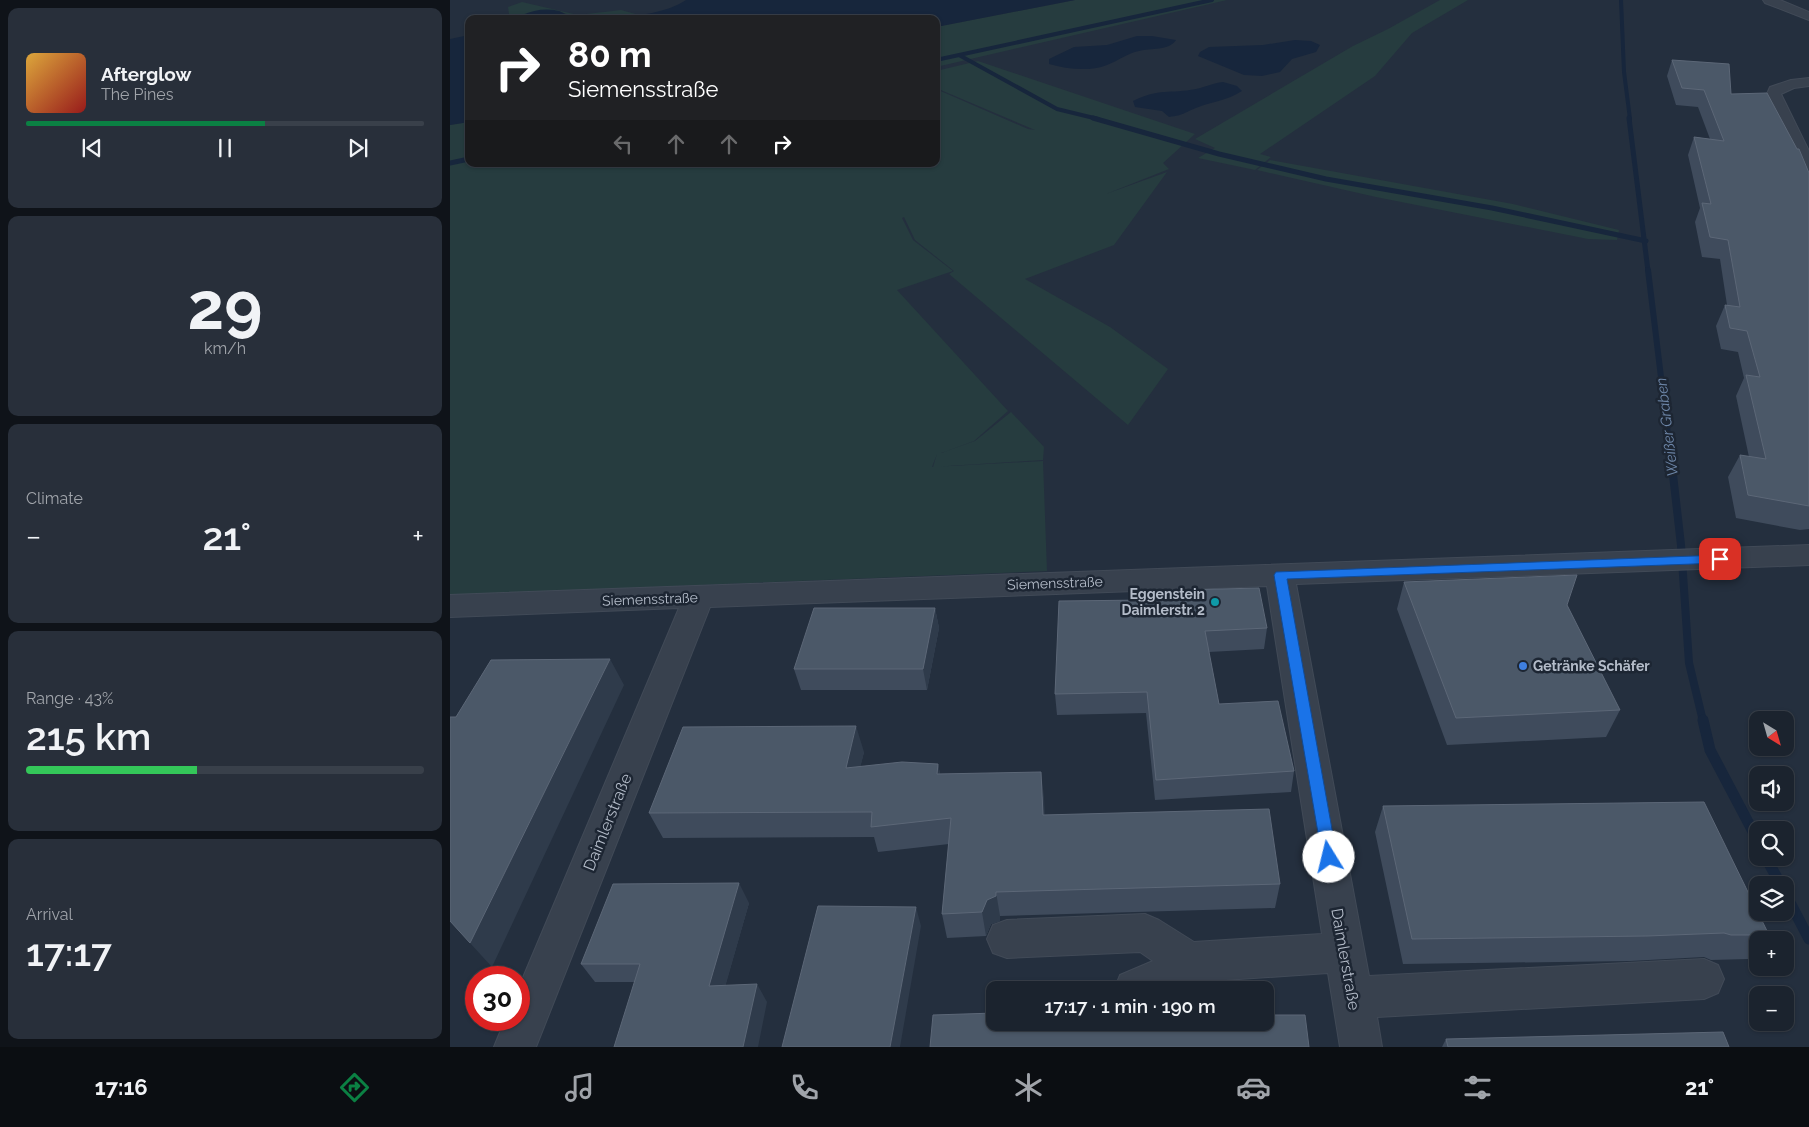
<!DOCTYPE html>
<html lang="en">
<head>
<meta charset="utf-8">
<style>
  body { margin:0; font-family:Raleway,sans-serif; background:#282f3a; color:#f1f3f6; height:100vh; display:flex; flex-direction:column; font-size:19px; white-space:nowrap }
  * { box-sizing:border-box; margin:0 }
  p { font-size:16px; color:#a0a4aa }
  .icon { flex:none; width:28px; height:28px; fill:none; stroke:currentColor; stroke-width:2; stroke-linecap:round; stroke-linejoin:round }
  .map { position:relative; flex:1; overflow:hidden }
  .side { display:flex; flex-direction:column; gap:8px; padding:8px; background:#0f1319; width:450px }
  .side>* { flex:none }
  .top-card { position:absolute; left:15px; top:15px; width:475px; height:152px; border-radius:10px; box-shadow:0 1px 4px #0004,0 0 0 1px #39404a; background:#202124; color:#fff; overflow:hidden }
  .needle { width:32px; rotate:143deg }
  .tools { position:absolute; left:1299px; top:711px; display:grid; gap:10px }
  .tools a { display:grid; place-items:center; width:45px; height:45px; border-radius:10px; background:#1b232e; box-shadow:0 1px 4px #0004,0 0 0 1px #39404a; font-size:25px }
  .speed { position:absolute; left:15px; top:966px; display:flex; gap:10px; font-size:25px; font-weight:700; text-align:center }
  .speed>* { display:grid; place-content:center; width:65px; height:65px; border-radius:50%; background:#1b232e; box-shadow:0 1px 4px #0004,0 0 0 1px #39404a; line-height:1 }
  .speed .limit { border:8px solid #d22; background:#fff; color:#111 }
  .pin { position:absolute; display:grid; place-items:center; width:42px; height:42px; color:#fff; margin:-21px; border-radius:10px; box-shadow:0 2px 8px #0006 }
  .me { position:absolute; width:55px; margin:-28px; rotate:351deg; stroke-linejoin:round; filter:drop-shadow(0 0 4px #0008) }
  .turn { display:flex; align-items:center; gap:18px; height:105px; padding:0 20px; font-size:22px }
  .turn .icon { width:65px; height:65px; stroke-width:2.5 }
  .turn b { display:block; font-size:35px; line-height:42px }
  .lanes { display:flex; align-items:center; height:48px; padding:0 20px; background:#0003; justify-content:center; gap:25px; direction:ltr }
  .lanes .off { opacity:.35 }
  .big { font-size:38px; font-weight:600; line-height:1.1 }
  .side .card { flex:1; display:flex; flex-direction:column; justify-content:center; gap:8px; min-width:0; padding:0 18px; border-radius:10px; background:#282f3a }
  .side .dial { align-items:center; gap:0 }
  .dial b { font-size:65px; line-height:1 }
  .song { display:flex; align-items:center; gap:15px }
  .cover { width:60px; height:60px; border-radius:8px; background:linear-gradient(135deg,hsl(40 70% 55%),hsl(0 70% 35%)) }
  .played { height:5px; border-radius:2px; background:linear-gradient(90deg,#0b8043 60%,#39404a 60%) }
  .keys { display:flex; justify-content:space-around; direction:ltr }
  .heat { display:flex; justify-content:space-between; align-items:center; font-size:28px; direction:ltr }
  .charge { height:8px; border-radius:4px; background:linear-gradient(90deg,#34c759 43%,#39404a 0) }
  .trip { position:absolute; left:536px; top:981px; width:288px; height:50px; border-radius:10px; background:#1b232e; box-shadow:0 1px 4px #0004,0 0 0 1px #39404a; font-weight:600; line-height:50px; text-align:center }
  .dock { display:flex; height:80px; justify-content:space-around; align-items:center; background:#0b0e12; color:#a0a4aa }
  .dock .icon { width:35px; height:35px }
  .dock .selected { color:#0b8043 }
  .dock b { font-size:22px; color:#f1f3f6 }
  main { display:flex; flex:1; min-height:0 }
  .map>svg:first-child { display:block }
  .green { fill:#263c3f }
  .water { fill:#17263c }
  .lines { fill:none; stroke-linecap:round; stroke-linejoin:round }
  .stream-far4 { stroke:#17263c; stroke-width:4 }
  .stream-far3 { stroke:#17263c; stroke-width:5 }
  .stream-far2 { stroke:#17263c; stroke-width:6 }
  .stream-far1 { stroke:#17263c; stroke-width:8 }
  .stream { stroke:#17263c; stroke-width:11 }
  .minor-casing { stroke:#414a57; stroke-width:2 }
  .minor { fill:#38414e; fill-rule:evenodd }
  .wall { fill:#3f4b5c }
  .shaded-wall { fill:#2f3b4b }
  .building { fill:#4b5868; stroke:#5c6777 }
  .route { fill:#1a73e8; stroke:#114b97 }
  .culture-dot { fill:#0f9aa8; stroke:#1d2633; stroke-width:2 }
  .shop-dot { fill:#3f7fe0; stroke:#1d2633; stroke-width:2 }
  .labels { text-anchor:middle; stroke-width:5; stroke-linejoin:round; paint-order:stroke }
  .street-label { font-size:14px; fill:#b4bcc9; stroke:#1d2633 }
  .poi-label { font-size:14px; font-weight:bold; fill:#b4bcc9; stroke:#1d2633; text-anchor:end }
  .water-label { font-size:15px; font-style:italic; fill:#6d86a8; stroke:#1d2633 }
  .near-street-label { font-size:16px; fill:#b4bcc9; stroke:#1d2633 }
</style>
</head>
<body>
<main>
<section class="side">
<div class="card">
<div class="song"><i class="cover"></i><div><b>Afterglow</b><p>The Pines</p></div></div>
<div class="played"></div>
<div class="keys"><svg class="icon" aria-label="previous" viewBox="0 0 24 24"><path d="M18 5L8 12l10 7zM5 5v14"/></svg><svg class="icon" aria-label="pause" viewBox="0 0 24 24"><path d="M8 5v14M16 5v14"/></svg><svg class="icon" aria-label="next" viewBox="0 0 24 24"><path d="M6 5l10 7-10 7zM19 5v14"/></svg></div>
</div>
<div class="card dial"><b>29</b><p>km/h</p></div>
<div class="card"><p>Climate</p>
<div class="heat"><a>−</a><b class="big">21°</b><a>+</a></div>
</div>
<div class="card"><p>Range · 43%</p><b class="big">215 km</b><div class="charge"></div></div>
<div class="card"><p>Arrival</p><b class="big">17:17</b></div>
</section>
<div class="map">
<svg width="1359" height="1047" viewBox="0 0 1359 1047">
  <rect width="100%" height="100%" fill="#242f3e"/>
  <!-- green -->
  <path class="green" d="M625,0h152l-291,67v-40z
    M990,0h28l-56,33 -37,43 -115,78 11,3 -16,13 -57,-12 17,-10 -20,-9 158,-93 35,-17z
    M72,2l56,13 43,-5 18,5 -63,3 -17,-7 -37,4 5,4h-21l3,-5 -1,-7z
    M528,61l217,73 -32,29 6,6 -63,25 61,-22 -53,73 -89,34 85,48 58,42 -40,56 -179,-151 5,-3 -39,-31 -11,-23 -2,1 11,22 40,31 -56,19 111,121 -34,30 -33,12 34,-12 36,-29 33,35 -1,13 -110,7 4,-13 -5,13 111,-6 4,110 -597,24v-470l19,-3v42h467v-75l92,40 7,1 -99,-42v-17z
    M820,160l243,44 106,26 -2,10 -29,-1 -212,-42 -119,-27z"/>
  <!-- water -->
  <path class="water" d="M236,0h389l-139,27v-8h-409l-5,-4c12,-5 24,-7 37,-4 5,2 9,5 14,6 29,4 89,0 113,-17z
    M19,35v87l-19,3v-86z
    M687,36h15l24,4c-7,11 -25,8 -37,11 -11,2 -21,10 -32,14 -18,7 -40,4 -58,-1v-5l25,-12 33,-2z
    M845,40l16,1 9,4 -4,7 -24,7 -12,13 -18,4 -18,-1 -46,-19 2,-4 9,-5 54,-2z
    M773,82l14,4 5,5c-17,11 -30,10 -46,17 -13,5 -11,7 -27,9l-7,-6 -27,-4 -2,-6c26,-13 37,-7 63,-12 9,-2 17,-6 27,-7z"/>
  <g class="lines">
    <!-- stream-far4 -->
    <path class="stream-far4" d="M1171,0l3,72 6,47
      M509,55l98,54 41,10
      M486,60l276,-60"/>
    <!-- stream-far3 -->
    <path class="stream-far3" d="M643,118l126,36 107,25 166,29 154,33
      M1179,118l19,153
      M0,163l19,-4"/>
    <!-- stream-far2 -->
    <path class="stream-far2" d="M1198,270l24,198"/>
    <!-- stream-far1 -->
    <path class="stream-far1" d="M1222,466l9,79 8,118 14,58"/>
    <!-- stream -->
    <path class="stream" d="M1253,720l7,30 48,91
      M1316,858l15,27
      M1335,893l24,46"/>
    <defs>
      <path id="minor" d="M1313,0h17l29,12v8l-44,-17z
        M1359,78v8l-15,2 -13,6 28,57v22l-6,-1 -3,-4 -33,-74 3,-7 21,-7z
        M1359,545v20l-513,19 73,392 335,-17 14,6 6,14 -6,14 -14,6 -327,18 5,30h-42l-12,-74 -133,9 -13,8h-68l6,-15 33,-14 -13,-9 -133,6 -14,-5 -6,-14 6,-14 14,-5 138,-6 14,6 35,22 128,-8 -55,-348 -557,21 -174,440h-42l11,-27h14v-33l160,-379 -229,9v-22z"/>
    </defs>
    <!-- minor casing -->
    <use href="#minor" class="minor-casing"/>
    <!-- minor -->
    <use href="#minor" class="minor"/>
  </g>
  <!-- wall -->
  <path class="wall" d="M1222,60l59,34 78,79v356l-9,1 -64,-12 -8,-41 12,-22 9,2 -13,-61 8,-18 -6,-26 -17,-3 -5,-23 9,-21h2l-7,-46 -18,-2 -7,-35 5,-14 -12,-53 6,-18 16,2 -12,-32 -22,-2 -9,-29z
    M954,582l163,23 53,105 -14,27 -159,8 -50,-136z
    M697,591l120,37 -3,21 -55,3 10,52 75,67 -3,21 -136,8 -9,-87 -89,2 -2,-21 91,-94z
    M485,608l4,20 -12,62h-126l-7,-21z
    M414,752l-4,15 78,-3 2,10 104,23v18l236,69 -5,24 -275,8v5l-9,3 -5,12 -39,2 -5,-24 7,-70 -71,8 -4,-15 -211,1 -14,-25z
    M933,806l386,129 -4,5h-7v8l-10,11 -37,1 -7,-3 -74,4 -227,3 -28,-132z
    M299,903l-24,83 42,16 -133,-20h-39l-14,-18z
    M996,1039l283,8h-287z"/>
  <!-- shaded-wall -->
  <path class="shaded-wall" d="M485,608l4,20 -12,62 -4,-21z
    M160,659l14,26 -132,282 -22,-24z
    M406,726l8,26 -10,42 -8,-26z
    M488,764l5,25 -6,-15z
    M591,772l3,25 2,43 -3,-25z
    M289,883l10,20 -29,102 -11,-19z
    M546,892l4,24v5l-9,3 -5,12 -4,-24 5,-12z
    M466,907l5,19 -21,121h-10z
    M307,984l10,18 -9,45h-15z"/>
  <!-- building -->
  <path class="building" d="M1222,60l57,4 2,30 36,-1 30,56h2l10,24v333l-61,-11 -8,-40 26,4 -20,-84 14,2 -13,-46 -17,-3 -5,-23 15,2 -12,-67 -18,-3 -8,-34 9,1 -17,-67 30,4 -20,-51 -22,-2z
    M1127,575l-10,30 53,105 -164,8 -52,-136z
    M809,588l8,40 -62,3 14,73 59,-3 16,70 -138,9 -9,-88 -92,2 4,-93 88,-1v-9z
    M364,608h121l-12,61h-129z
    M160,659l-140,284 -20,-22v-204h6l35,-57z
    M406,726l-10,42 56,-6 36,2 -1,10 104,-2 2,43 226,-6 11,75 -284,8v4l-9,4 -5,12 -40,2 9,-96 -80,9 1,-15 -223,1 34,-86z
    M1254,802l65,133h-38l-7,-2 -77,3 -235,3 -29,-133z
    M289,883l-30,103 48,-2 -14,63h-129l26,-83h-59l32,-80z
    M368,906l98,1 -26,140h-108z
    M545,1013v9h270v-7h40l4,32h-379l3,-32z
    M1273,1032l6,15h-281l-2,-8z"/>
  <!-- route -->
  <path class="route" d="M1270,555l6,4 -6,4 -433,16 50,278 -3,5 -5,2 -6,-2 -49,-287 2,-3z"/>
  <!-- markers -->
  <circle class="culture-dot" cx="765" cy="602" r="5"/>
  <circle class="shop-dot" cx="1073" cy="666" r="5"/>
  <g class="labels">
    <!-- street labels -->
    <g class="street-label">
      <text transform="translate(605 583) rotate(-2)" y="5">Siemensstraße</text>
      <text transform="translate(200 599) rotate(-2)" y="5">Siemensstraße</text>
    </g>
    <!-- poi labels -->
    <g class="poi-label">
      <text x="755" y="599">Eggenstein<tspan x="755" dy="16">Daimlerstr. 2</tspan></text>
      <text x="1083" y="671" text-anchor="start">Getränke Schäfer</text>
    </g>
    <!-- water labels -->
    <g class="water-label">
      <text transform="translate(1217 427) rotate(-97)" y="5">Weißer Graben</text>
    </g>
    <!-- near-street labels -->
    <g class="near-street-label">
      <text transform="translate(157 822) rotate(-68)" y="6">Daimlerstraße</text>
      <text transform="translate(896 959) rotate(80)" y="6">Daimlerstraße</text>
    </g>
  </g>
</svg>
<div class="tools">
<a><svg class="needle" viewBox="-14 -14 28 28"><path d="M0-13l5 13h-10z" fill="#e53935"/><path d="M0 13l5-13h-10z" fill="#a0a4aa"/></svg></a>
<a><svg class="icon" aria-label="sound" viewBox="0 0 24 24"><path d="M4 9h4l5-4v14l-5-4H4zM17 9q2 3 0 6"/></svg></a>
<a><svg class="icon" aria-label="search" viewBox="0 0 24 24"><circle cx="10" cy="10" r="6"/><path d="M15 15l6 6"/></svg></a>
<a><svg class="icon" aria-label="layers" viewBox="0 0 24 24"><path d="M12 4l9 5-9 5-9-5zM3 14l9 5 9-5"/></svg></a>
<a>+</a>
<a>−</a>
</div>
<div class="speed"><div class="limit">30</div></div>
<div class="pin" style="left:1270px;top:559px;background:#d93025"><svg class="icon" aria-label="arrive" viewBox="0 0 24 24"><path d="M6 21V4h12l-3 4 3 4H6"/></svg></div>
<svg class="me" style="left:879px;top:857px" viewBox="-20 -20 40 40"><circle r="19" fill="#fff"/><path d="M0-13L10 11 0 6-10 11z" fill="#1a73e8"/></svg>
<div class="trip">17:17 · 1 min · 190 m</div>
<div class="top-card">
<div class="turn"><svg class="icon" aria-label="right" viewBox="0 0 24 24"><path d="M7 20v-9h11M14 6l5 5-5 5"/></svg><div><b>80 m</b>Siemensstraße</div></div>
<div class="lanes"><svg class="icon off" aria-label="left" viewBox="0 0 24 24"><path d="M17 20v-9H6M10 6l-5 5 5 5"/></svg><svg class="icon off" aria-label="ahead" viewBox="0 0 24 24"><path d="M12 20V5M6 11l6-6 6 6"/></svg><svg class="icon off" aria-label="ahead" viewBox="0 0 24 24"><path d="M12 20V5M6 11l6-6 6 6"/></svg><svg class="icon" aria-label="right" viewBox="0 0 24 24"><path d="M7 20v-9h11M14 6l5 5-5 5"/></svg></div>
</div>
</div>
</main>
<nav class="dock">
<b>17:16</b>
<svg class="icon selected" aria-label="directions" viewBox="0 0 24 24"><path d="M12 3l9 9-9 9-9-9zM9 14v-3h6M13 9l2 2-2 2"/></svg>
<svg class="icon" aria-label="music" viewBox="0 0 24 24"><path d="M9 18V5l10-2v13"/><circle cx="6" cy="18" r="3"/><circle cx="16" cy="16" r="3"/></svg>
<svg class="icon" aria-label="phone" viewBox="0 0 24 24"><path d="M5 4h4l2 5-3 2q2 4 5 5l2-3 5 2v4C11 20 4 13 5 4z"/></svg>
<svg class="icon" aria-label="climate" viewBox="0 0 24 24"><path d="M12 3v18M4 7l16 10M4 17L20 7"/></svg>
<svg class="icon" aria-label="car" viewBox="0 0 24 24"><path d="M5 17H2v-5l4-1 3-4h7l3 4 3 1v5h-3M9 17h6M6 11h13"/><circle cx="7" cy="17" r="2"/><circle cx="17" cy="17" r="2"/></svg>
<svg class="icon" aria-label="filters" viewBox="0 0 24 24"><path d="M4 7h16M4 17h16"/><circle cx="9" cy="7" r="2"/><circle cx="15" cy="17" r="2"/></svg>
<b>21°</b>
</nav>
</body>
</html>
